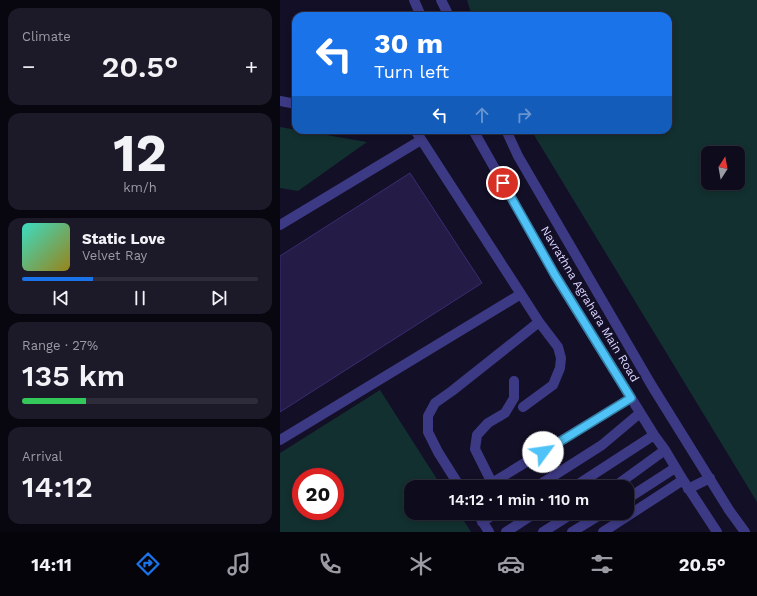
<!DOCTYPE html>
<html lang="en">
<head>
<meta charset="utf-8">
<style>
  body { margin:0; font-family:"Work Sans",sans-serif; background:#1c1929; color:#f1f3f6; height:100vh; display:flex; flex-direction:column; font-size:15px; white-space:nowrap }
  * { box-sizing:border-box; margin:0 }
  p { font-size:13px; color:#9b9ba3 }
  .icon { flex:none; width:22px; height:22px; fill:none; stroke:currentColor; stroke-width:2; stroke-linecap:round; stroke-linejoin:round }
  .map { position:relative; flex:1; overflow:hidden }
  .panel { display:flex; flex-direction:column; gap:8px; padding:8px; background:#08060f; width:280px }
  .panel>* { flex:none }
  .guide { position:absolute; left:12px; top:12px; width:380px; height:122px; border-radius:12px; box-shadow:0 2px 6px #0003,0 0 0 1px #2e2b3b; background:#1a73e8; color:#fff; overflow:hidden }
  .needle { width:26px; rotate:11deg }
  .controls { position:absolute; left:421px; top:146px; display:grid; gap:8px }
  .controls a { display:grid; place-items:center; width:44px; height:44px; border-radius:8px; background:#0e0b1c; box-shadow:0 2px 6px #0003,0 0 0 1px #2e2b3b; font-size:20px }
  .speed { position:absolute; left:12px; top:468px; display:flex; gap:8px; font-size:20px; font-weight:700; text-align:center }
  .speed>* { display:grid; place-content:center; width:52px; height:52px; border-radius:50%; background:#0e0b1c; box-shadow:0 2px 6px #0003,0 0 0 1px #2e2b3b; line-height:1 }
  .speed .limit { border:6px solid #d22; background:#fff; color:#111 }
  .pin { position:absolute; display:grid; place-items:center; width:34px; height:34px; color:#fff; margin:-17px; border:2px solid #fff; border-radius:50%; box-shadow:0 1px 4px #0007 }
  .me { position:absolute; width:44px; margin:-22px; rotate:59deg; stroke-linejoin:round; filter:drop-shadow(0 0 3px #0008) }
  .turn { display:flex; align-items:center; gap:14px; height:84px; padding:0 16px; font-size:18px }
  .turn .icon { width:52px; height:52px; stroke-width:2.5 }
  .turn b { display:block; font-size:28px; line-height:34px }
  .lanes { display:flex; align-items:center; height:38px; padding:0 16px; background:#0003; justify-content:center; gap:20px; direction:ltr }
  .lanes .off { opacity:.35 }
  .big { font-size:30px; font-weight:600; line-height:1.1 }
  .panel .widget { flex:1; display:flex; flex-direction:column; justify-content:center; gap:6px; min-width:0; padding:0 14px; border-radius:12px; background:#1c1929 }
  .panel .dial { align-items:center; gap:0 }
  .dial b { font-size:52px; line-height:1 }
  .song { display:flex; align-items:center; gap:12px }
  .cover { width:48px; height:48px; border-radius:6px; background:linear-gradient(135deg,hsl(170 70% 55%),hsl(50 70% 35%)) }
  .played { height:4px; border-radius:2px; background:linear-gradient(90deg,#1a73e8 30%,#2e2b3b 30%) }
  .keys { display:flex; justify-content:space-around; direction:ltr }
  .heat { display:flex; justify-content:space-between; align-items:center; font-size:22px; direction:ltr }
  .charge { height:6px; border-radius:3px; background:linear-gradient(90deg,#34c759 27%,#2e2b3b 0) }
  .trip { position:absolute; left:124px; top:480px; width:230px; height:40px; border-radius:12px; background:#0e0b1c; box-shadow:0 2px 6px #0003,0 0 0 1px #2e2b3b; font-weight:600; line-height:40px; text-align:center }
  .tabs { display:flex; height:64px; justify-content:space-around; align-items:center; background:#06040b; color:#9b9ba3 }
  .tabs .icon { width:28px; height:28px }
  .tabs .current { color:#1a73e8 }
  .tabs b { font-size:18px; color:#f1f3f6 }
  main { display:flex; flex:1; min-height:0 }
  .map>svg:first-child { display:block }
  .green { fill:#12302f; fill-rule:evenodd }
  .building { fill:#241b47; stroke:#3b2d73 }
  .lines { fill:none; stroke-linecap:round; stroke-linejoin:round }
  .minor { stroke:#3d3a85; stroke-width:10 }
  .route-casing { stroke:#337fa1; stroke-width:10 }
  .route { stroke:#4fc3f7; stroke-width:7 }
  .labels { text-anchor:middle; stroke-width:4; stroke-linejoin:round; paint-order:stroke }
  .street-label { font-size:12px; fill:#d9d4ff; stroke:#130f26 }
</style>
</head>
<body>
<main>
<section class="panel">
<div class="widget"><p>Climate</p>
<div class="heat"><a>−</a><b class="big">20.5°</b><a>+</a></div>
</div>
<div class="widget dial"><b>12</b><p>km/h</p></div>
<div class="widget">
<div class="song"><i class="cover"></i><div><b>Static Love</b><p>Velvet Ray</p></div></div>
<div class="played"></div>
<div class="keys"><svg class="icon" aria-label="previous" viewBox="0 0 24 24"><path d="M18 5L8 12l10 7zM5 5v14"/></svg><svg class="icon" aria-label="pause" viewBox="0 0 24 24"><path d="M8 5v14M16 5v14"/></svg><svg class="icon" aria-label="next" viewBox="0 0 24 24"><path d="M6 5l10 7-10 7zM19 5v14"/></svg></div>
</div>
<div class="widget"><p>Range · 27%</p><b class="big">135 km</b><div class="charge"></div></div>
<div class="widget"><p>Arrival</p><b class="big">14:12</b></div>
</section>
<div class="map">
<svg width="477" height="532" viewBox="0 0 477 532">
  <rect width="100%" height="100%" fill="#130f26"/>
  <!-- green -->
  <path class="green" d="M187,0h290v502l-226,-372h137v-114h-196zM428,153h30v30h-30z
    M0,127l87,15 -69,49 -18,-3z
    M100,390l62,97h-31v26h48l12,19h-191v-79zM21,477h34v34h-34z"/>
  <!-- building -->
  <path class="building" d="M130,173l72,110 -202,129v-156z"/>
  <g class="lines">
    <!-- minor -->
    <path class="minor" d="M134,0l7,16
      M161,0l8,16
      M0,101l16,3
      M135,130l124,192 -87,69 -17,12 -7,13v16l10,20 22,35
      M193,130l82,145 99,160 11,15 18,30 34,52
      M226,130l12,26 134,230 77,124 16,22
      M0,225l141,-85
      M234,381v17l-9,15 -17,10 -11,12 -2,14 17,34 139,-85
      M243,407l30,-22 7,-17 1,-10 -3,-11 -19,-25
      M0,440l241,-146
      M256,487l66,-42 38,-32
      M294,487l80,-52
      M334,487l51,-37
      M408,489l22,-11
      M347,499l48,-31
      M197,513l12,19
      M202,522l14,-9
      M226,532l29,-19
      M263,532l30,-19
      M292,532l31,-19
      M323,532l80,-52"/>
  </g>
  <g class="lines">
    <defs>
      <path id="route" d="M223,183l52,92 76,123 -88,54"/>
    </defs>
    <!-- route casing -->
    <use href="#route" class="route-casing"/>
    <!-- route -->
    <use href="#route" class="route"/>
  </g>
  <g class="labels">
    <!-- street labels -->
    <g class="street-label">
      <text transform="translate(310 304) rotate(59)" y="4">Navrathna Agrahara Main Road</text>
    </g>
  </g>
</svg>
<div class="controls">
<a><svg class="needle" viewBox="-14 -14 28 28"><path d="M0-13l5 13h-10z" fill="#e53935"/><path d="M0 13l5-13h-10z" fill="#9b9ba3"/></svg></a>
</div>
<div class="speed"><div class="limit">20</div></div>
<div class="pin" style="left:223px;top:183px;background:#d93025"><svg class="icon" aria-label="arrive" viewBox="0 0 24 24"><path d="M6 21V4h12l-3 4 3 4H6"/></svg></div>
<svg class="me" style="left:263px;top:452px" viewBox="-20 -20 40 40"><circle r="19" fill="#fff"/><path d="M0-13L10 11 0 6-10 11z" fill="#4fc3f7"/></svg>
<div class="trip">14:12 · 1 min · 110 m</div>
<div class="guide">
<div class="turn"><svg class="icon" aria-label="left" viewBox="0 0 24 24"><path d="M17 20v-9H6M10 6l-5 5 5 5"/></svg><div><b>30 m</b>Turn left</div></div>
<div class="lanes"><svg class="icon" aria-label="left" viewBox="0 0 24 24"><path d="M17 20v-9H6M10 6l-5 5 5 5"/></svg><svg class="icon off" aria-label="ahead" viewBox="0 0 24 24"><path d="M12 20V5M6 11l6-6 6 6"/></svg><svg class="icon off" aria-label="right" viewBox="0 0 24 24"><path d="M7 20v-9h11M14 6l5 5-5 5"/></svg></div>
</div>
</div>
</main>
<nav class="tabs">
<b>14:11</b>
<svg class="icon current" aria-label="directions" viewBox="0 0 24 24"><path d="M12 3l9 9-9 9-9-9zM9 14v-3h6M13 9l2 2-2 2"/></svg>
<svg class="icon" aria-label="music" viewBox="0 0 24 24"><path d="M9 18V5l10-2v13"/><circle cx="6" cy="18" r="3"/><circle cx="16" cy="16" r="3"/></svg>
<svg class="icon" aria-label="phone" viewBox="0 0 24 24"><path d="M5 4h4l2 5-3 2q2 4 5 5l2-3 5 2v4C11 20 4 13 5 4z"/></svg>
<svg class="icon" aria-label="climate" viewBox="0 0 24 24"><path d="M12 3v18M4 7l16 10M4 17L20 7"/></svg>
<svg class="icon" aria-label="car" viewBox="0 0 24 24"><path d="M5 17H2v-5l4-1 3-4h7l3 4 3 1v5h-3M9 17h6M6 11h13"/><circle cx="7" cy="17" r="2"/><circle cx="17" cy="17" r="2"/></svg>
<svg class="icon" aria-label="filters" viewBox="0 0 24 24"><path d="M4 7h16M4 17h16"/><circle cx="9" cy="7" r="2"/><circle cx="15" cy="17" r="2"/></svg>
<b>20.5°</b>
</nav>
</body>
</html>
